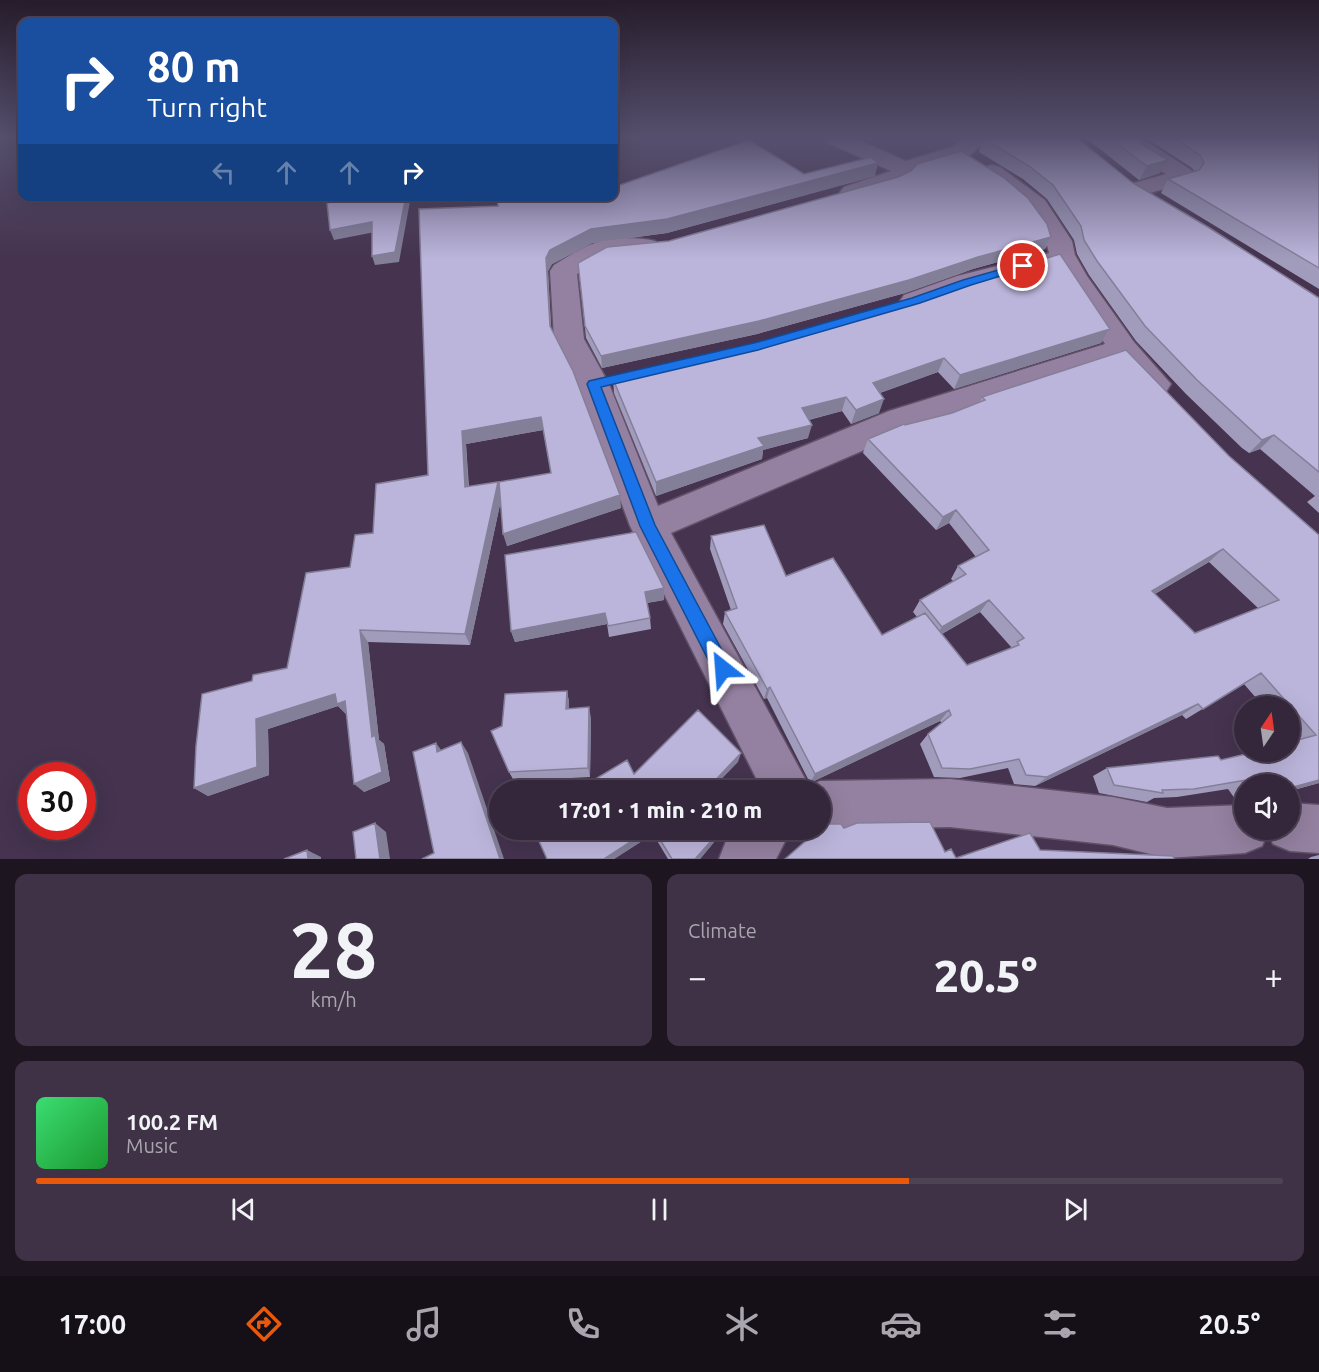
<!DOCTYPE html>
<html lang="en">
<head>
<meta charset="utf-8">
<style>
  body { margin:0; font-family:Ubuntu,sans-serif; background:#3f3246; color:#f1f3f6; height:100vh; display:flex; flex-direction:column; font-size:22px; white-space:nowrap }
  * { box-sizing:border-box; margin:0 }
  p { font-size:20px; color:#a9a5af }
  .icon { flex:none; width:33px; height:33px; fill:none; stroke:currentColor; stroke-width:2; stroke-linecap:round; stroke-linejoin:round }
  .map { position:relative; height:859px; overflow:hidden }
  .side { display:flex; flex-direction:column; gap:15px; padding:15px; background:#1d1520; flex:1 }
  .side>* { flex:none }
  .hud { position:absolute; left:18px; top:18px; width:600px; height:183px; border-radius:12px; box-shadow:0 6px 24px #0002,0 0 0 2px #4e4355; background:#1a4fa0; color:#fff; overflow:hidden }
  .needle { width:39px; rotate:13deg }
  .tools { position:absolute; left:1234px; top:696px; display:grid; gap:12px }
  .tools a { display:grid; place-items:center; width:66px; height:66px; border-radius:50%; background:#34263b; box-shadow:0 6px 24px #0002,0 0 0 2px #4e4355; font-size:30px }
  .speed { position:absolute; left:18px; top:762px; display:flex; gap:12px; font-size:30px; font-weight:700; text-align:center }
  .speed>* { display:grid; place-content:center; width:78px; height:78px; border-radius:50%; background:#34263b; box-shadow:0 6px 24px #0002,0 0 0 2px #4e4355; line-height:1 }
  .speed .limit { border:9px solid #d22; background:#fff; color:#111 }
  .pin { position:absolute; display:grid; place-items:center; width:51px; height:51px; color:#fff; margin:-26px; border:3px solid #fff; border-radius:50%; box-shadow:0 2px 6px #0007 }
  .me { position:absolute; width:66px; margin:-33px; rotate:332deg; stroke-linejoin:round; filter:drop-shadow(0 0 4px #0008) }
  .turn { display:flex; align-items:center; gap:21px; height:126px; padding:0 30px; font-size:27px }
  .turn .icon { width:78px; height:78px; stroke-width:2.5 }
  .turn b { display:block; font-size:42px; line-height:51px }
  .lanes { display:flex; align-items:center; height:57px; padding:0 30px; background:#0003; justify-content:center; gap:30px; direction:ltr }
  .lanes .off { opacity:.35 }
  .big { font-size:45px; font-weight:800; line-height:1.1 }
  .side .tile { flex:1; display:flex; flex-direction:column; justify-content:center; gap:9px; min-width:0; padding:0 21px; border-radius:12px; background:#3f3246 }
  .side .dial { align-items:center; gap:0 }
  .dial b { font-size:78px; line-height:1 }
  .song { display:flex; align-items:center; gap:18px }
  .cover { width:72px; height:72px; border-radius:9px; background:linear-gradient(135deg,hsl(140 70% 55%),hsl(130 70% 35%)) }
  .played { height:6px; border-radius:3px; background:linear-gradient(90deg,#ea580c 70%,#4e4355 70%) }
  .keys { display:flex; justify-content:space-around; direction:ltr }
  .heat { display:flex; justify-content:space-between; align-items:center; font-size:33px; direction:ltr }
  .side .tiles { flex:1; display:grid; gap:15px; grid-template-columns:1fr 1fr }
  .tile:last-child { grid-column:span 2 }
  .trip { position:absolute; left:489px; top:780px; width:342px; height:60px; border-radius:30px; background:#34263b; box-shadow:0 6px 24px #0002,0 0 0 2px #4e4355; font-weight:800; line-height:60px; text-align:center }
  .dock { display:flex; height:96px; justify-content:space-around; align-items:center; background:#150f18; color:#a9a5af }
  .dock .icon { width:42px; height:42px }
  .dock .selected { color:#ea580c }
  .dock b { font-size:27px; color:#f1f3f6 }
  .map>svg:first-child { display:block }
  .lines { fill:none; stroke-linecap:round; stroke-linejoin:round }
  .minor-casing { stroke:#605068; stroke-width:3 }
  .minor { fill:#9480a0; fill-rule:evenodd }
  .wall { fill:#a29cbc; fill-rule:evenodd }
  .shaded-wall { fill:#847f99 }
  .building { fill:#bcb5db; stroke:#847f99; stroke-width:1.5; fill-rule:evenodd }
  .route { fill:#1a73e8; stroke:#114b97; stroke-width:1.5 }
</style>
</head>
<body>
<div class="map">
<svg width="1319" height="859" viewBox="0 0 1319 859">
  <rect width="100%" height="100%" fill="#45334f"/>
  <g class="lines">
    <defs>
      <path id="minor" d="M826,138h28l52,23 46,-14 13,-9h25l-22,19 -55,17c-11,13 -52,27 -69,23l-4,-5 4,-5 47,-16 -63,-28z
        M1117,138h24l50,32 3,5 -5,7 -54,15 -8,-2 -4,-5 4,-5 39,-11 -29,-17z
        M992,165l8,2 45,33 27,41 3,14 12,21 47,66 37,42 -5,8c-24,7 -34,-14 -49,-30l-204,67 -242,104 138,253 11,-5 130,-2 163,18 54,11 78,-3v25h45v-27l29,2v48l-29,-2 -17,-7 -5,-11 -6,13 -17,7 -78,5 -54,-13 -163,-18 -130,2v-39h-58l-132,-264 -53,-142 -23,-45 -4,-68 4,-6c12,-7 25,-16 38,-21 17,-6 46,-8 63,-3l4,5 -4,5 -48,6 -30,17 7,65 25,45 49,122 231,-95 216,-67 -51,-78 -77,22 -63,22 -10,-3 -4,-6 4,-6 53,-19 92,-23 -3,-12 -18,-32 -47,-37 3,-5z
        M738,830h53l-15,29h-57l7,-18z"/>
    </defs>
    <!-- minor casing -->
    <use href="#minor" class="minor-casing"/>
    <!-- minor -->
    <use href="#minor" class="minor"/>
  </g>
  <!-- wall -->
  <path class="wall" d="M983,138l150,45 186,115v215l-12,-11 8,-6 -55,-47 -11,4 -7,-5 -56,-54 -50,-53 -47,-66 -12,-21 -3,-14 -27,-41 -24,-20 -44,-27z
    M1086,138h49l25,35 -21,7z
    M1146,138h173v151l-158,-96 7,-14 26,-8 -2,-3z
    M804,174l71,2 -208,57 -75,10 -40,21 -4,7 3,58 70,179 -114,38 -6,-46 -31,145 -102,-3 11,98 5,4 6,37 -26,11 -18,-78 -8,-8 -70,23 1,46 -61,21 -14,-8 58,-107 35,-13 63,-101 23,-34 55,-58 70,-269zM543,430l8,43 -51,15 -2,-6 -29,5 -3,-43z
    M1051,237l-6,12 -72,20 -68,24 -148,41 -155,34 -16,-30 -8,-75z
    M1110,329l-9,14 -147,46 -16,-17 -58,21 -1,20 -28,11 -9,-13 -33,9 -1,18 -45,12 -1,9 -106,37 -42,-103 -1,-14z
    M982,397l247,59 90,79v248l-29,8v-7h-45v19h-7l-10,-14 -51,8 -23,1 -7,4 -48,-9 -6,-17 14,-8 114,-8 72,-19 -3,-4v-31h-27l-19,-22 -58,35 -4,-4 -147,71 -21,-2 -6,-16 -48,10 -26,-1 -14,-33 8,-10 14,-11 -2,-2 -130,62 -43,-85 -3,1 -41,-75 2,-12 6,-2 -21,-61 1,-13 75,40 96,59 35,-18 -4,-5 7,-12 33,-19 -2,-2 7,-13 18,-9 -27,-34 -13,7 -73,-77 5,-14 37,-14 47,-12 28,-11zM1209,562l49,46 -63,25 -40,-39zM980,612l32,36 -45,17 -25,-31z
    M664,588v12l-17,3 3,15 1,11 -42,8 -2,-13 -92,18 -4,-11z
    M567,691l2,11v7l22,9 -1,59 -76,4 -5,-9 -7,-46z
    M534,830h188l-2,5 -20,24h-32l-15,-25 -39,25h-67z
    M1319,855v4h-11l3,-2z"/>
  <!-- shaded-wall -->
  <path class="shaded-wall" d="M1168,160l-8,13 -21,7 8,-14z
    M878,163l-3,13 -208,57 -75,10 -40,21 -4,7 4,69 -2,-14 -4,-68 4,-8 41,-21z
    M406,196h5l-12,66 -24,3 -3,-9z
    M372,222l3,10 -41,8 -4,-10z
    M1051,237l-6,12 -72,20 -68,24 -148,41 -155,34 -1,-12z
    M1110,329l-9,14 -147,46 6,-14z
    M944,358l-6,14 -70,25 5,-14z
    M846,397l-4,14 -43,11 3,-14z
    M884,399l-5,14 -28,11 5,-14z
    M541,417l2,13 -77,14 3,56 -4,-13 -3,-56z
    M812,425l-4,13 -45,12 -1,9 -106,37v-14l102,-44z
    M1274,435l-14,14 -11,4 13,-13z
    M498,482l4,13 -32,150 -5,-11z
    M620,495l1,13 -114,38 -4,-12z
    M956,510l-7,13 -13,7 7,-13z
    M1223,549l-14,13 -70,41 13,-12z
    M664,588v12l-19,3v-11z
    M989,600l-9,12 -46,26 8,-11z
    M605,613l2,11 -92,18 -4,-11z
    M360,630l8,12 11,98 5,4 6,37 -26,11 -10,-8 18,-47z
    M770,687l-3,11 -3,1 3,-10z
    M567,691l2,11v17l-3,-10z
    M335,694l10,7 9,10 -8,3 -8,-8 -70,23 1,46 -61,21 -14,-8 62,-69z
    M1198,704l-16,11 -147,71 12,-9z
    M589,707l2,11 -1,59 -2,-9z
    M949,710l-9,11 -130,62 5,-9z
    M461,742l7,11 36,106h-4z
    M436,743l8,11 -7,-2z
    M741,753l-3,9 -27,28h-5z
    M1319,780v3l-29,8v-3z
    M375,823l11,9 4,27h-10z
    M649,830h3l1,4 -39,25h-10z
    M722,830l-2,5 -20,24h-5z
    M307,850l14,7v2h-13z"/>
  <!-- building -->
  <path class="building" d="M983,138h94l56,45 75,44 111,71v174l-45,-37 -12,5 -65,-60 -52,-54 -48,-65 -13,-21 -3,-14 -28,-41 -24,-19z
    M1110,138h25l8,7 25,15 -21,6z
    M1174,138h145v130l-151,-89 31,-9 5,-7 -4,-8z
    M749,140l55,34 67,-17 7,6 -211,56 -76,10 -41,21 -4,8 4,68 23,45 47,124 -117,39 -4,-52 52,-9 -10,-56 -79,14 3,56 33,-5 -33,152 -105,-4 12,107 3,-2 7,37 -28,12 -9,-83 -8,3 -2,-10 -79,25 1,48 -63,21 2,-42 6,-52 50,-13 1,-6 34,-7 19,-95 44,-6 5,-32 18,-2 3,-49 52,-9 -9,-266 79,-3 -1,-10h117v-9z
    M961,151l42,26 25,21 19,26 4,13 -73,20 -69,23 -150,41 -158,35 -16,-30 -7,-63 29,-16 62,-6 229,-64 13,-6 6,-7z
    M332,196h74l-11,56 -23,4v-34l-42,8 -3,-27 6,-1z
    M1060,254l50,75 -150,46 -16,-17 -71,25 11,16 -28,11 -10,-13 -44,11 10,17 -54,13 6,8 -108,36 -43,-103 238,-60z
    M1126,350l103,106 90,79v245l-29,8v-4h-40l-4,-4 -52,9 -32,1 1,3 -49,-8 -7,-17 111,-12 3,4 33,-8h36v-10l26,-7 -55,-62 -58,36 -5,-5 -151,73 -21,-2 -7,-16 -49,10 -28,-1 -14,-34 23,-19 -2,-5 -134,64 -45,-87 -3,2 -42,-77 12,-4 -26,-72 53,-11 22,51 47,-18 49,77 43,-22 42,52 52,-20 -2,-3 7,-4 -35,-38 -47,27 -22,-27 46,-26 -8,-8 31,-16 -33,-40 -13,7 -75,-78 36,-15 1,1 47,-12 33,-13 -3,-3zM1223,549l56,51 -84,33 -43,-42z
    M636,532l28,56 -19,4 5,26 -42,8 -3,-13 -94,18 -6,-76z
    M567,691l-1,18 23,-2 -1,61 -79,4 -18,-41 11,-5 3,-32z
    M698,710l43,43 -35,37h-129l50,-30 7,14z
    M461,742l39,117h-78l12,-6 -21,-101 23,-9 1,9z
    M930,822l15,30 6,-3 5,9 74,-25 10,17 133,6 1,3h-389l33,-29h2v-3l5,-3h16l3,4 13,-5z
    M375,823l5,36h-24l-3,-27z
    M534,830h115l-45,29h-57z
    M654,830h67l-26,29h-23z
    M307,850l1,9h-24z"/>
  <!-- sky -->
  <linearGradient id="sky" x2="0" y2="1"><stop stop-color="#261c2b"/><stop offset="0.53" stop-color="#56506e"/><stop offset="1" stop-color="#56506e" stop-opacity="0"/></linearGradient>
  <rect width="1319" height="259" fill="url(#sky)"/>
  <!-- route -->
  <path class="route" d="M1023,263l4,1v4l-56,17 -51,18 -162,47 -157,37 54,138 77,144 -3,6 -6,2 -7,-2 -76,-149 -53,-142 2,-3 169,-39 154,-44 51,-18z"/>
</svg>
<div class="tools">
<a><svg class="needle" viewBox="-14 -14 28 28"><path d="M0-13l5 13h-10z" fill="#e53935"/><path d="M0 13l5-13h-10z" fill="#a9a5af"/></svg></a>
<a><svg class="icon" aria-label="sound" viewBox="0 0 24 24"><path d="M4 9h4l5-4v14l-5-4H4zM17 9q2 3 0 6"/></svg></a>
</div>
<div class="speed"><div class="limit">30</div></div>
<div class="pin" style="left:1023px;top:266px;background:#d93025"><svg class="icon" aria-label="arrive" viewBox="0 0 24 24"><path d="M6 21V4h12l-3 4 3 4H6"/></svg></div>
<svg class="me" style="left:723px;top:669px" viewBox="-20 -20 40 40"><path d="M0-17L14 15 0 8-14 15z" fill="#1a73e8" stroke="#fff" stroke-width="4"/></svg>
<div class="trip">17:01 · 1 min · 210 m</div>
<div class="hud">
<div class="turn"><svg class="icon" aria-label="right" viewBox="0 0 24 24"><path d="M7 20v-9h11M14 6l5 5-5 5"/></svg><div><b>80 m</b>Turn right</div></div>
<div class="lanes"><svg class="icon off" aria-label="left" viewBox="0 0 24 24"><path d="M17 20v-9H6M10 6l-5 5 5 5"/></svg><svg class="icon off" aria-label="ahead" viewBox="0 0 24 24"><path d="M12 20V5M6 11l6-6 6 6"/></svg><svg class="icon off" aria-label="ahead" viewBox="0 0 24 24"><path d="M12 20V5M6 11l6-6 6 6"/></svg><svg class="icon" aria-label="right" viewBox="0 0 24 24"><path d="M7 20v-9h11M14 6l5 5-5 5"/></svg></div>
</div>
</div>
<section class="side">
<div class="tiles">
<div class="tile dial"><b>28</b><p>km/h</p></div>
<div class="tile"><p>Climate</p>
<div class="heat"><a>−</a><b class="big">20.5°</b><a>+</a></div>
</div>
<div class="tile">
<div class="song"><i class="cover"></i><div><b>100.2 FM</b><p>Music</p></div></div>
<div class="played"></div>
<div class="keys"><svg class="icon" aria-label="previous" viewBox="0 0 24 24"><path d="M18 5L8 12l10 7zM5 5v14"/></svg><svg class="icon" aria-label="pause" viewBox="0 0 24 24"><path d="M8 5v14M16 5v14"/></svg><svg class="icon" aria-label="next" viewBox="0 0 24 24"><path d="M6 5l10 7-10 7zM19 5v14"/></svg></div>
</div>
</div>
</section>
<nav class="dock">
<b>17:00</b>
<svg class="icon selected" aria-label="directions" viewBox="0 0 24 24"><path d="M12 3l9 9-9 9-9-9zM9 14v-3h6M13 9l2 2-2 2"/></svg>
<svg class="icon" aria-label="music" viewBox="0 0 24 24"><path d="M9 18V5l10-2v13"/><circle cx="6" cy="18" r="3"/><circle cx="16" cy="16" r="3"/></svg>
<svg class="icon" aria-label="phone" viewBox="0 0 24 24"><path d="M5 4h4l2 5-3 2q2 4 5 5l2-3 5 2v4C11 20 4 13 5 4z"/></svg>
<svg class="icon" aria-label="climate" viewBox="0 0 24 24"><path d="M12 3v18M4 7l16 10M4 17L20 7"/></svg>
<svg class="icon" aria-label="car" viewBox="0 0 24 24"><path d="M5 17H2v-5l4-1 3-4h7l3 4 3 1v5h-3M9 17h6M6 11h13"/><circle cx="7" cy="17" r="2"/><circle cx="17" cy="17" r="2"/></svg>
<svg class="icon" aria-label="filters" viewBox="0 0 24 24"><path d="M4 7h16M4 17h16"/><circle cx="9" cy="7" r="2"/><circle cx="15" cy="17" r="2"/></svg>
<b>20.5°</b>
</nav>
</body>
</html>
